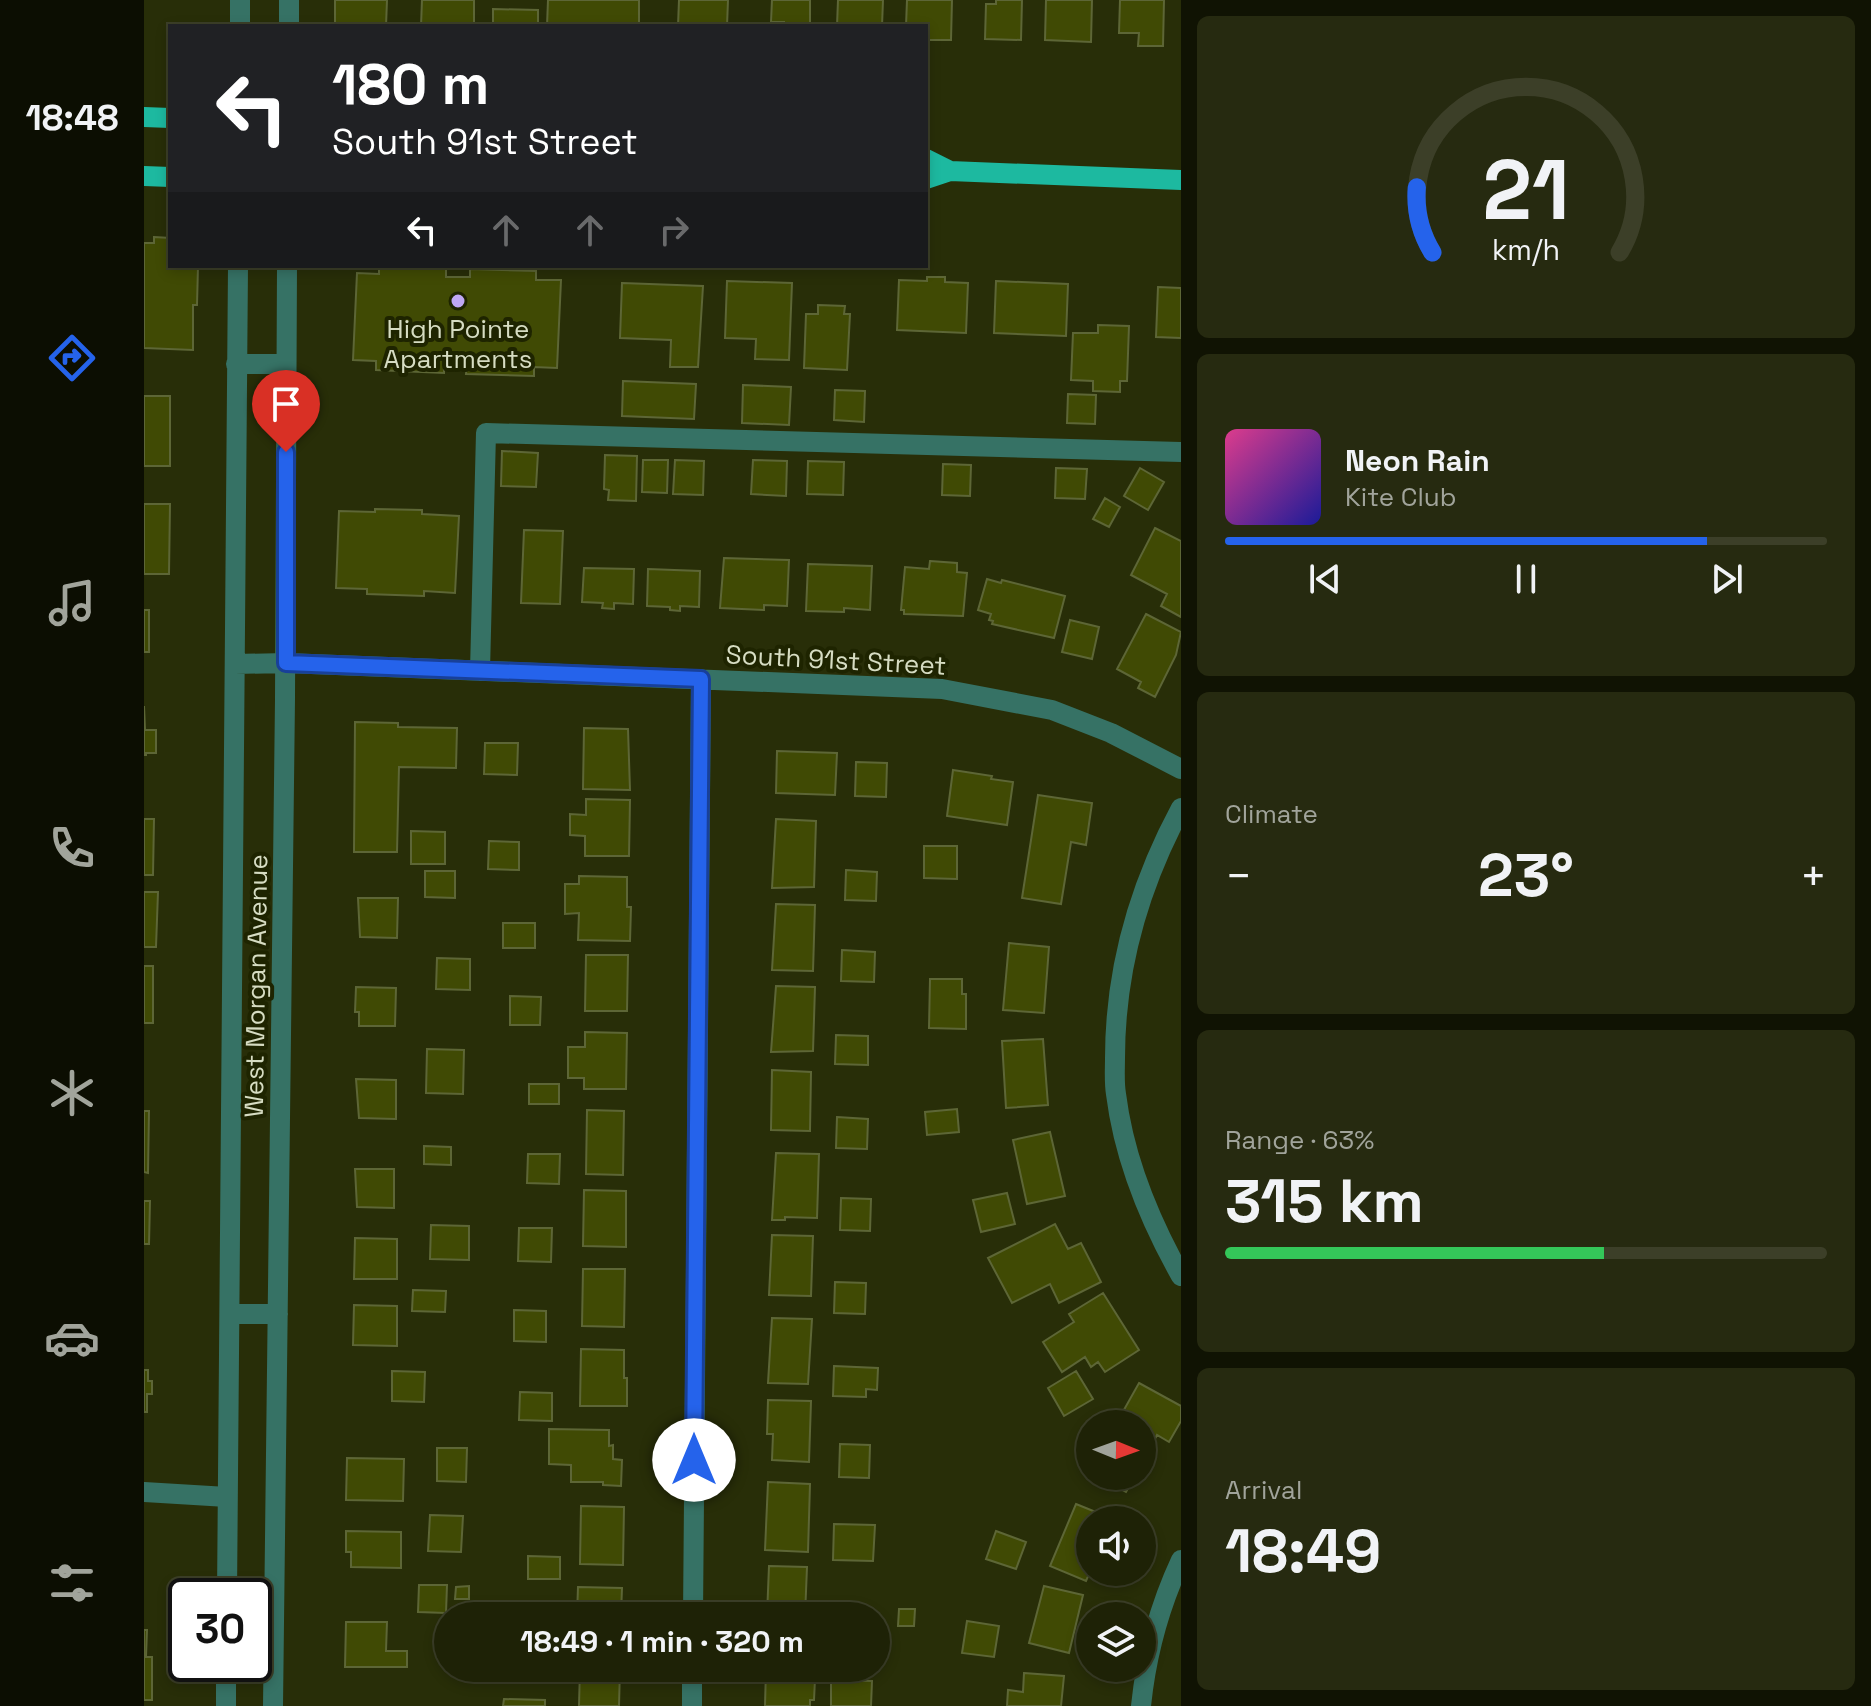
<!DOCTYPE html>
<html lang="en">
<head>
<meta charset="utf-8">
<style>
  body { margin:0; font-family:"Space Grotesk",sans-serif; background:#262a10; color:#f1f3f6; height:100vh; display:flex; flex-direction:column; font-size:30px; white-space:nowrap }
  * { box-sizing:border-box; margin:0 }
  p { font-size:26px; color:#a1a49b }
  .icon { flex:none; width:44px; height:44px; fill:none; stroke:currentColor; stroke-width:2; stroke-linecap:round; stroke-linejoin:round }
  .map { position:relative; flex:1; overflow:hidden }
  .sheet { display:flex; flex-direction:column; gap:16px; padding:16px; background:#101303; width:690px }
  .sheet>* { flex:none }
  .top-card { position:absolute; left:24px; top:24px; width:760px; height:244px; border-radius:0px; box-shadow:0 4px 12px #0003,0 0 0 2px #3c3f28; background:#202124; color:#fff; overflow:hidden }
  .needle { width:52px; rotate:91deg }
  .fabs { position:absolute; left:932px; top:1410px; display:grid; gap:16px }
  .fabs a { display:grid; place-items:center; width:80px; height:80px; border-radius:50%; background:#1e2206; box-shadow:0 4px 12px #0003,0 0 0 2px #3c3f28; font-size:40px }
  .speed { position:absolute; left:24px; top:1578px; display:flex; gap:16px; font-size:40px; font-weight:700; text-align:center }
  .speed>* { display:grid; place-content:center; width:104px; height:104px; border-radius:50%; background:#1e2206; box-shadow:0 4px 12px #0003,0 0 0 2px #3c3f28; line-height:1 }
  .speed .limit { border:4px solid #111; border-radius:12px; background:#fff; color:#111 }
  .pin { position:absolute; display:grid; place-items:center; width:68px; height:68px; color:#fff; margin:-82px -34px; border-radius:50% 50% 50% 0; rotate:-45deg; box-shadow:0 0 8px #0007 }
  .pin .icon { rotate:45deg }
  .me { position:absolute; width:88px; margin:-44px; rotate:0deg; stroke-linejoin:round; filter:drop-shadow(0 0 6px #0008) }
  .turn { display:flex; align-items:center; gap:28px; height:168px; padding:0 32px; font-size:36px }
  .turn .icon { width:104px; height:104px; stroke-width:2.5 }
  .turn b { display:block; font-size:56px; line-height:68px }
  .lanes { display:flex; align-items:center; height:76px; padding:0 32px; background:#0003; justify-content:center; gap:40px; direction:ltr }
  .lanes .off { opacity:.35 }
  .big { font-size:60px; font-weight:700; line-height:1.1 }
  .sheet .tile { flex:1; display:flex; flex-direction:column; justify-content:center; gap:12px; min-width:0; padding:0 28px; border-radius:12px; background:#262a10 }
  .sheet .dial { align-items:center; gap:0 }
  .dial svg { height:208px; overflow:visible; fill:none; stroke:#3c3f28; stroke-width:7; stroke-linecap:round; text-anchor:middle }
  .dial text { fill:#f1f3f6; stroke:none }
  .song { display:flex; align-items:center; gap:24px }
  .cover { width:96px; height:96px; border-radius:12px; background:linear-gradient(135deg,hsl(330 70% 55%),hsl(240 70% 35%)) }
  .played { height:8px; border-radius:4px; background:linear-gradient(90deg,#2563eb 80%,#3c3f28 80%) }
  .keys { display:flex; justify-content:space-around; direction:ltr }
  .heat { display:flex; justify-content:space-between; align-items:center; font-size:44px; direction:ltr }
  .charge { height:12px; border-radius:6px; background:linear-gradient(90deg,#34c759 63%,#3c3f28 0) }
  .trip { position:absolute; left:290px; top:1602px; width:456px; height:80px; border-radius:40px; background:#1e2206; box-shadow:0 4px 12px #0003,0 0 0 2px #3c3f28; font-weight:700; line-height:80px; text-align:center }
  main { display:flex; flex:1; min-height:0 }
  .menu { display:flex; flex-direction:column; width:144px; justify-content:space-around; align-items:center; background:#0c0e02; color:#a1a49b }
  .menu .icon { width:56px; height:56px }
  .menu .active { color:#2563eb }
  .menu b { font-size:36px; color:#f1f3f6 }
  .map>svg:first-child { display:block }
  .building { fill:#404a04; stroke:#5d6636; stroke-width:2 }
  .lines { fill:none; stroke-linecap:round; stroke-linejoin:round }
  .minor { stroke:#367265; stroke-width:20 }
  .major { stroke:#1db9a0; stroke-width:20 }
  .route-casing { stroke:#184099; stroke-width:20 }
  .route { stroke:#2563eb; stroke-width:14 }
  .poi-dot { fill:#bfa8f4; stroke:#1e2400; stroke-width:3 }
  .labels { text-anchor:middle; stroke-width:8; stroke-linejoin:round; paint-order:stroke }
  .poi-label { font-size:26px; fill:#d6dcc2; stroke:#1e2400 }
  .street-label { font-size:26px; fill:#d6dcc2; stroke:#1e2400 }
</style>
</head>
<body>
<main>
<nav class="menu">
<b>18:48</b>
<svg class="icon active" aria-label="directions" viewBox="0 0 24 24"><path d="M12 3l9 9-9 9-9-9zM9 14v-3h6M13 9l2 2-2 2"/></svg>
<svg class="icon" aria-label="music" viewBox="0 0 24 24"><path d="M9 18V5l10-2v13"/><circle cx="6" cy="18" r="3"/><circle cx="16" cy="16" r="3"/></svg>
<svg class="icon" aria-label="phone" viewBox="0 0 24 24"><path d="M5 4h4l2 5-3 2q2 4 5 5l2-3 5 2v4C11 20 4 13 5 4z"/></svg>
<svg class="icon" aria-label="climate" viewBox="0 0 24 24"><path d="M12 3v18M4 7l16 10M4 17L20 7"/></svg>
<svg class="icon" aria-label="car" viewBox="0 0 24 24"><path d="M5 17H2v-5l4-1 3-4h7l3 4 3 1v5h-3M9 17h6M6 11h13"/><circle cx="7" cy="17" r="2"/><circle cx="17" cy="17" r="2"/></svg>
<svg class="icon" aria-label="filters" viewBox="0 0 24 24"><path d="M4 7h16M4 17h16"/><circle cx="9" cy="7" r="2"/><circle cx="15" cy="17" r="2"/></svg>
</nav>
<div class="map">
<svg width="1037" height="1706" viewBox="0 0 1037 1706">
  <rect width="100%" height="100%" fill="#282e08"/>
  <!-- building -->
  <path class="building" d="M191,0h52l-1,26h-51z
    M278,0h52v26h-53z
    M404,0h91v26h-92z
    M535,0h49l-1,26h-49z
    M628,0h38v23h-7v3h-19v-4h-13z
    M694,0h45l-1,26h-45z
    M763,0h45l-1,40h-25v-14h-20z
    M852,0h26l-1,40 -36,-1 1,-35h10z
    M902,0h46l-1,42 -46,-2z
    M976,0h44l-1,46h-25l1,-13h-20z
    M349,9l45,1v16h-45z
    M10,237l16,1v28h28l-1,39h-4v45l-49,-2v-105h10z
    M235,266l67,2v9h24v-8l66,2v9h25l-4,88 -23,-1v9l-68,-2 1,-9 -23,-1v9l-68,-3v-9l-23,-1 4,-87 22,1z
    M783,277h18v5l23,1 -2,50 -69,-3 2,-50 28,1z
    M583,281l65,2 -3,77 -34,-1 1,-20 -31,-1z
    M852,281l72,3 -2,52 -72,-3z
    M478,283l81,3 -5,81h-28l1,-27 -51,-2z
    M1014,287l23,1v50l-25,-1z
    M674,305l27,1 -1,8h6l-3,56 -43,-2 2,-54h12z
    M954,325l31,1 -2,55h-7v11l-27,-1v-10l-22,-1 2,-47h25z
    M479,381l73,3 -2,35 -72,-3z
    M599,385l48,2 -2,38 -47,-2z
    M691,390l30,1 -1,31 -30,-2z
    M924,394l28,1 -1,29 -28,-1z
    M0,396h26v70h-26z
    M358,451l36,2 -2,34 -35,-1z
    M461,455l32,1 -1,45 -28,-1 1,-10 -5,-1z
    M499,460h25l-1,33 -25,-1z
    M531,460l29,1 -1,34 -30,-1z
    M609,460l34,1 -1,35 -35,-2z
    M664,461l36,1 -1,33 -36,-1z
    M799,464l28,1 -1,31 -28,-1z
    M912,468l31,1 -2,30 -30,-1z
    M996,468l24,14 -16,28 -24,-14z
    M961,498l15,9 -11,20 -16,-8z
    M0,504h26l-1,70h-25z
    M231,509l47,1v4l37,2 -4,77 -31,-2v5l-57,-2v-5l-31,-1 3,-77 36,1z
    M1011,528l26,13v76l-20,-11 6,-12 -36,-19z
    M380,530l39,1 -3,73 -39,-1z
    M580,558l65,2 -2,46 -23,-1v5l-44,-2z
    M786,561l27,2v9l10,1 -4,43 -59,-2v-4h-3l4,-43 24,2z
    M664,564l64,2 -2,44 -26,-2v4l-38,-1z
    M440,568l50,1 -1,35 -19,-1v6l-12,-1 1,-5 -21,-1z
    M504,569l52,2 -1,36 -19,-1v5l-10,-1v-3l-23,-1z
    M843,579l14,4 1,-3 63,16 -11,42 -62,-14 1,-3 -4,-1 2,-6 -13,-4z
    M0,610h5v42h-5z
    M1002,614l35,18 -5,23 -21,42 -17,-9 3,-6 -24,-13z
    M926,620l29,7 -7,32 -30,-7z
    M0,706l1,24h11v23h-10v2h-2z
    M211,722l43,1v4l59,1 -1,40 -57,-1 -2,85h-43z
    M440,728l44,1 2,61 -47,-1z
    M341,743h33l-1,32 -33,-1z
    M633,751l60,2 -2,42 -59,-2z
    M712,762l31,1 -1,34 -31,-1z
    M809,770l39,6 -1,3 22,3 -6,43 -60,-9z
    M894,795l54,8 -6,42 -15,-3 -10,62 -39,-6z
    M442,799l44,1 -1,56h-44v-20l-15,-1v-21l16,1z
    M0,819h10l-1,56h-9z
    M632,819l40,2 -2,66 -42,1z
    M267,831l34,1v32h-34z
    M345,841l30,1v28l-31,-1z
    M780,846h33v33l-33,-1z
    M702,870l31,2 -1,29 -31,-1z
    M281,871h30v27l-30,-1z
    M435,876l48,1v30h4l-1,34 -52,-1 1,-27 -14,1v-30h14z
    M0,892h14l-2,55h-12z
    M214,898h40l-1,40 -37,-1z
    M632,904l39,1 -2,66 -41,-1z
    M359,923h32v25h-32z
    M865,943l40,4 -5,66 -41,-3z
    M698,950l33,2 -1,30 -33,-1z
    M442,955h42l-1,56h-42z
    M293,958l33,1v31l-34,-1z
    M0,966h9v57h-9z
    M786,979h32v15h4v35l-37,-1z
    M632,986l39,1 -2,64 -42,1z
    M212,987l40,1 -1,38h-36v-14h-4z
    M366,996l31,1 -1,28h-30z
    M441,1032l42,1 -1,56h-42v-11h-16v-31h17z
    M692,1035l32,1v29l-33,-1z
    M899,1039l5,66 -42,3 -4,-67z
    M283,1049l37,1 -1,44 -37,-1z
    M628,1070l39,2 -1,59 -39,-1z
    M212,1079l40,1v39l-37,-1z
    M385,1084h30v20h-30z
    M813,1109l2,23 -32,3 -2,-23z
    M443,1110l37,1 -1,64 -37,-1z
    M0,1111h5l-1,62 -4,-1z
    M693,1117l31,2 -1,30 -31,-1z
    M906,1132l15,64 -38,8 -14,-64z
    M280,1146l27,1v18l-27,-1z
    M632,1153l43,1 -2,64 -32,-1v3h-13z
    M384,1154h32l-1,30 -32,-1z
    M211,1169h39v39l-37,-1z
    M440,1190l42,1v56l-43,-1z
    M863,1193l8,31 -34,8 -8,-32z
    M697,1198l30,1 -1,32 -30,-1z
    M0,1201h6l-1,43h-5z
    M911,1224l13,25 13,-6 20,39 -42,21 -9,-19 -38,19 -24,-45z
    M287,1225l38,1v34l-39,-1z
    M375,1228h33l-1,34 -33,-1z
    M628,1235l41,1 -2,60 -42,-1z
    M211,1238l42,1v40h-43z
    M439,1269h42l-1,58 -42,-1z
    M691,1282l31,1 -1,31 -31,-1z
    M269,1290l33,1 -1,21 -33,-1z
    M959,1293l36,57 -34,22 -7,-10 -7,5 -6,-10 -23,15 -19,-30 31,-20 -5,-8z
    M210,1305l43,1v40l-44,-1z
    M370,1310l32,1v31l-32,-1z
    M628,1318l40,1 -4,65 -40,-1z
    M437,1349l43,1v28h3v28h-47z
    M690,1366l44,2 -1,22 -11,-1v8l-33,-1z
    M0,1370h4v11h4v13h-5v18h-3z
    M248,1371l33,1 -1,30 -32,-1z
    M932,1371l17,28 -29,17 -16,-28z
    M995,1383l42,23v15l-12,21 -12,-7 -15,28v-39h-26z
    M376,1392l32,1v28l-33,-1z
    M624,1400l43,1 -2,61 -37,-2 1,-26h-6z
    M405,1429l60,1v16l4,-1v14l9,1 -1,26 -18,-1v-3h-32v-17l-22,-1z
    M696,1444l30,1 -1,33 -30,-1z
    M293,1448h30l-1,34 -29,-1z
    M203,1458l57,1 -1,42 -57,-1z
    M952,1476h39l-9,16z
    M624,1482l42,2 -2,68 -43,-2z
    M932,1504l37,15 -23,1v52l-4,9 -36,-15z
    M437,1506l43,1 -1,58 -43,-1z
    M286,1515l33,1 -2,36 -33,-1z
    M690,1524l41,1 -2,36 -40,-1z
    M202,1531l55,1v36l-50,-1v-15h-5z
    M852,1531l30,11 -10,27 -30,-10z
    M384,1556l32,1v22h-32z
    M625,1566l38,1 -2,49h-38z
    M275,1585h28l-1,28 -28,-1z
    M325,1586v13h-14l1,-12z
    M900,1586l39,9 -14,58 -40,-10z
    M434,1587l44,1 -1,27 3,1h-47z
    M755,1609h16l-1,17h-16z
    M823,1621l32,5 -5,31 -32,-4z
    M202,1622h41l-1,29h21v16h-62z
    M0,1630h3l-1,27h6v43h-8z
    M436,1668h40l-1,38h-40z
    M622,1668h69v11h-20l-1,21h-4v6h-45z
    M880,1673l40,3 -3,30h-54l1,-16 15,2z
    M687,1680l41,1 -1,25h-40z
    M360,1699l41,1v6h-42z"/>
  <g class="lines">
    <!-- minor -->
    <path class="minor" d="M96,0v26
      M145,0v26
      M92,364h50
      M91,664l51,-1 656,26 110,21 59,23 70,36
      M336,671l6,-238 695,19
      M1037,808c-42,78 -66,161 -66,250 0,12 -1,24 1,36 8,64 34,127 65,182
      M86,1314h48
      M0,1492l83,5
      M83,1596l11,-1330
      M549,1616l8,-937
      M82,1706v-42
      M129,1706l12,-1007 2,-433
      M548,1706v-38
      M997,1706c5,-49 19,-101 40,-146"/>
    <!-- major -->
    <path class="major" d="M0,117l26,1
      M782,159l24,12
      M0,176l26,1
      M782,179l24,-8 231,9"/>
  </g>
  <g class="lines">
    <defs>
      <path id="route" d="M142,452v211l415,16 -7,781"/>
    </defs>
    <!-- route casing -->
    <use href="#route" class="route-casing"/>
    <!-- route -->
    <use href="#route" class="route"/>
  </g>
  <!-- markers -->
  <circle class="poi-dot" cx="314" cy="301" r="8"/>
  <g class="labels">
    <!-- poi labels -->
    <g class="poi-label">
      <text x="314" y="338">High Pointe<tspan x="314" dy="30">Apartments</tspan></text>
    </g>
    <!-- street labels -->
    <g class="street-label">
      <text transform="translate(692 660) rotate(3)" y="9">South 91st Street</text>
      <text transform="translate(112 986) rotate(-89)" y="9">West Morgan Avenue</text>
    </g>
  </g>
</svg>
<div class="fabs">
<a><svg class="needle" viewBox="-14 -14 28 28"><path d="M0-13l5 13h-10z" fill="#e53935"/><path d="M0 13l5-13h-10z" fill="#a1a49b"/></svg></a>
<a><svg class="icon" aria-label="sound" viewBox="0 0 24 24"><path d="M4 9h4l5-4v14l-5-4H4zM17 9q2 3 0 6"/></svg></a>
<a><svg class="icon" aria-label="layers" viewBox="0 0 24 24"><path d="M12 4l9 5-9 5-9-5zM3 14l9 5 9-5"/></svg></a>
</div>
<div class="speed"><div class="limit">30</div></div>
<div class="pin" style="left:142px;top:452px;background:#d93025"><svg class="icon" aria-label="arrive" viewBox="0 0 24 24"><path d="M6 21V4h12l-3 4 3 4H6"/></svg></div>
<svg class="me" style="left:550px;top:1460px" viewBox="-20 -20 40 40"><circle r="19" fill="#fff"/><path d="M0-13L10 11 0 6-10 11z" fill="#2563eb"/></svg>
<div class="trip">18:49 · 1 min · 320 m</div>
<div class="top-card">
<div class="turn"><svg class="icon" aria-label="left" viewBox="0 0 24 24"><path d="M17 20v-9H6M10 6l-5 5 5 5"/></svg><div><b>180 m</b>South 91st Street</div></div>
<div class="lanes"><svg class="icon" aria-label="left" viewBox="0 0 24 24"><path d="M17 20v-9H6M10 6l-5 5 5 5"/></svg><svg class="icon off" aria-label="ahead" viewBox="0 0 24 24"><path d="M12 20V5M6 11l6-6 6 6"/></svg><svg class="icon off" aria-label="ahead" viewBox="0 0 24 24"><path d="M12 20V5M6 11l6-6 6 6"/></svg><svg class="icon off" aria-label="right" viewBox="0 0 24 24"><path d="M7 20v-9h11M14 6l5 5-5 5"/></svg></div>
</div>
</div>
<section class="sheet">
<div class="tile dial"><svg viewBox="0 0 100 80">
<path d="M14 69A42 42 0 1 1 86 69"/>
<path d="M14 69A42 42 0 0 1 8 44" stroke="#2563eb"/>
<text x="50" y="56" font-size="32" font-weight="700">21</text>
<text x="50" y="72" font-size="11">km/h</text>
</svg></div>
<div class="tile">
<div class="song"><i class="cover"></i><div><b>Neon Rain</b><p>Kite Club</p></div></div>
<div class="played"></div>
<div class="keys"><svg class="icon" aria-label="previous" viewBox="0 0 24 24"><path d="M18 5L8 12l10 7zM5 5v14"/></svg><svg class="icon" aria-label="pause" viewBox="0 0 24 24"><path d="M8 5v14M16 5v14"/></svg><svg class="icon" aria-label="next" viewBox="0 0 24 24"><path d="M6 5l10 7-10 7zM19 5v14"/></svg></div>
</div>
<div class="tile"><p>Climate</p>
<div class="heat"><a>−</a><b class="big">23°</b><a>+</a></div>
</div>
<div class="tile"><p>Range · 63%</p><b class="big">315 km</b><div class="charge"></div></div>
<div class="tile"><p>Arrival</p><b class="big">18:49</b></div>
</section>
</main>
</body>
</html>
